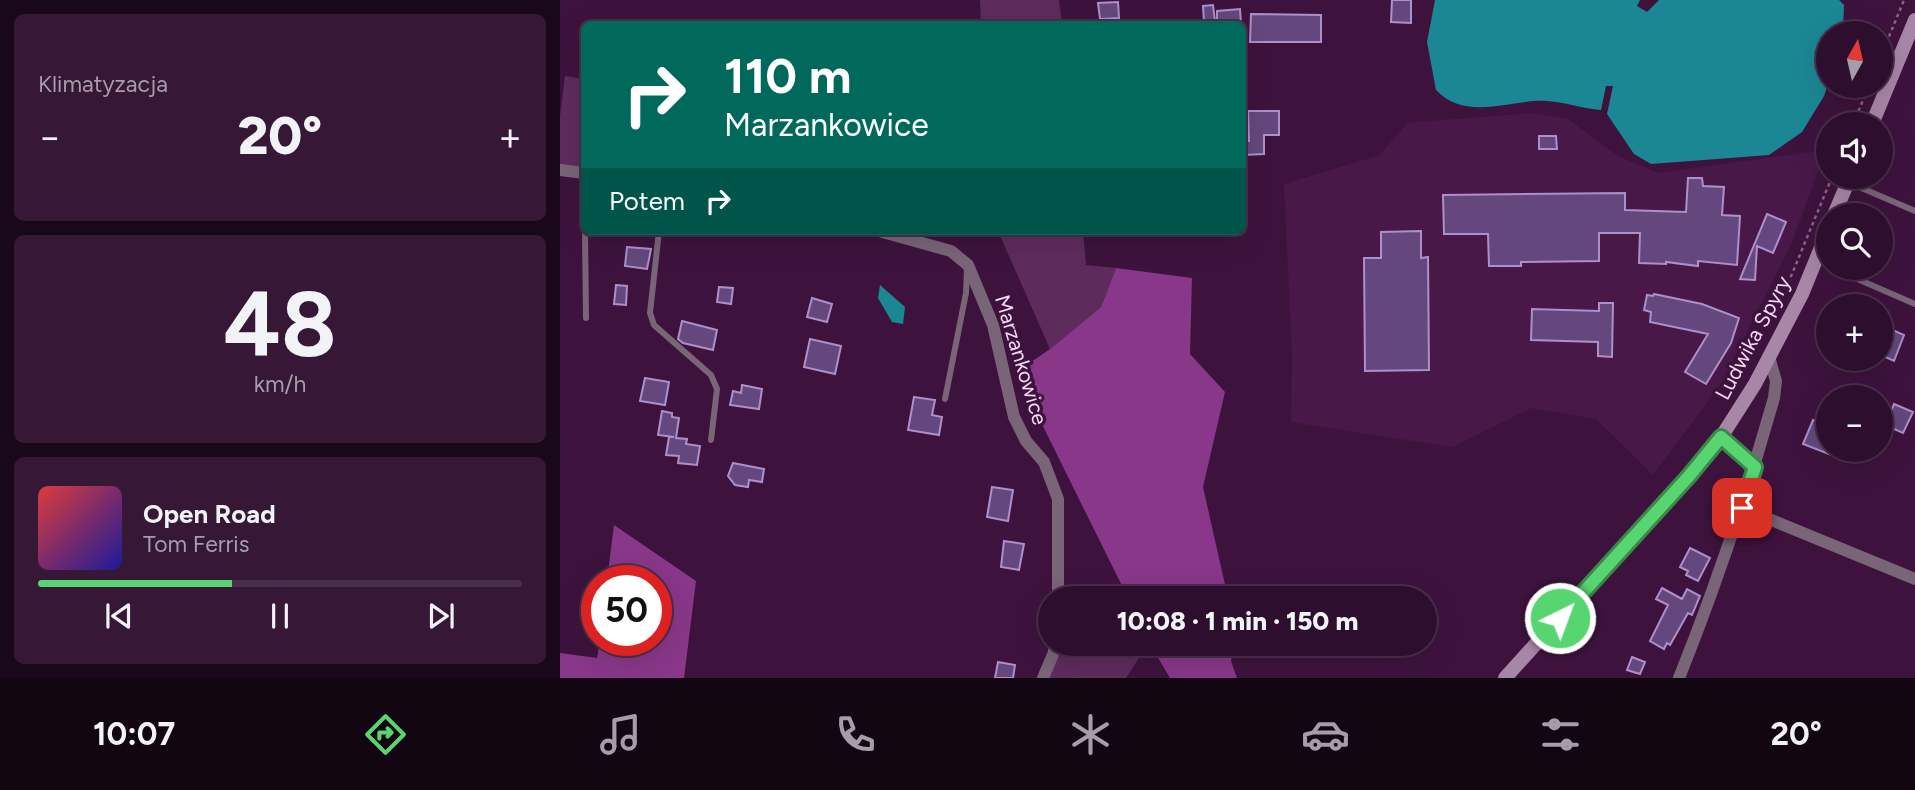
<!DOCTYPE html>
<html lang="pl">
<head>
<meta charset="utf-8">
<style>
  body { margin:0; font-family:Figtree,sans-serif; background:#361736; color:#f1f3f6; height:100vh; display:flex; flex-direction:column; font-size:26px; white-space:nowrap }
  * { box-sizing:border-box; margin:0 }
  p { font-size:23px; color:#a79caa }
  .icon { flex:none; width:38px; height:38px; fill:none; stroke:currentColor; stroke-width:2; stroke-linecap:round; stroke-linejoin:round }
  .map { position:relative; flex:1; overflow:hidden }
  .drawer { display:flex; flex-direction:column; gap:14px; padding:14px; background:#190819; width:560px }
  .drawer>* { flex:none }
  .guide { position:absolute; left:21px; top:21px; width:665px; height:214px; border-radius:10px; box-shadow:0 7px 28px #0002,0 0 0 2px #492e4a; background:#00695c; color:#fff; overflow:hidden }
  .needle { width:46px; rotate:8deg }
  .fabs { position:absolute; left:1256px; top:21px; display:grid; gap:14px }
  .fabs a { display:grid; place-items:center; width:77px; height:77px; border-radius:50%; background:#2e0e2e; box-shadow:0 7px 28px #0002,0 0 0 2px #492e4a; font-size:35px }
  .speed { position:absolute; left:21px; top:565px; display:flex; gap:14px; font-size:35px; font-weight:700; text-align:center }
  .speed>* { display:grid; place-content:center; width:91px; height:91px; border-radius:50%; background:#2e0e2e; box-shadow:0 7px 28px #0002,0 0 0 2px #492e4a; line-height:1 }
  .speed .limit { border:10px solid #d22; background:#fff; color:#111 }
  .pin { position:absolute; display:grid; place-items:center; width:60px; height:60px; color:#fff; margin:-30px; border-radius:14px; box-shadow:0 4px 10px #0006 }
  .me { position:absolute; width:77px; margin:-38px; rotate:42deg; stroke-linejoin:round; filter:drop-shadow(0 0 5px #0008) }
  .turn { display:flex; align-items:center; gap:24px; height:147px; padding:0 28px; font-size:32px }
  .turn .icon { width:91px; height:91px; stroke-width:2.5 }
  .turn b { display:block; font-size:49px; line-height:60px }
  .then { display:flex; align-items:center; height:66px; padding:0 28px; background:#0003; gap:14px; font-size:26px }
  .big { font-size:52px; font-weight:800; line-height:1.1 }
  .drawer .widget { flex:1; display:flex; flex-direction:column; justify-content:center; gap:10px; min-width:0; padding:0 24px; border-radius:10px; background:#361736 }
  .drawer .dial { align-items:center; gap:0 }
  .dial b { font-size:91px; line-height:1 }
  .song { display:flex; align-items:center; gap:21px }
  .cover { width:84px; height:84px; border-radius:10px; background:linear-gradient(135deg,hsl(0 70% 55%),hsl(240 70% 35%)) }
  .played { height:7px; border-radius:4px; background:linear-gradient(90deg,#57d570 40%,#492e4a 40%) }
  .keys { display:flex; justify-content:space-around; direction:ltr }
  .heat { display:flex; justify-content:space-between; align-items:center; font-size:38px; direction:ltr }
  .trip { position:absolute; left:478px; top:586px; width:399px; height:70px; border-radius:35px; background:#2e0e2e; box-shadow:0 7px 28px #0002,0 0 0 2px #492e4a; font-weight:800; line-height:70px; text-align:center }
  .dock { display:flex; height:112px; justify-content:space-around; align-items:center; background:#120612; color:#a79caa }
  .dock .icon { width:49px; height:49px }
  .dock .on { color:#57d570 }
  .dock b { font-size:32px; color:#f1f3f6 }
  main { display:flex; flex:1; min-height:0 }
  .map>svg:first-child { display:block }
  .built { fill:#481849 }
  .green { fill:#5e2b5d }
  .forest { fill:#893789 }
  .water { fill:#1c8794 }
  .building { fill:#64487d; stroke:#ad8fca; stroke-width:2 }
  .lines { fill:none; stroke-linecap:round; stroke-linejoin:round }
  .path { stroke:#896588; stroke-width:2.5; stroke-dasharray:3.5 3.5; stroke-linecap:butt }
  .service { stroke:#796478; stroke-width:6 }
  .minor { stroke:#796478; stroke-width:12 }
  .secondary { stroke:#a886a7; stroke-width:14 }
  .route-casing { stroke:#398a49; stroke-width:18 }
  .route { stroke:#57d570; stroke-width:12 }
  .labels { text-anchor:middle; stroke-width:7; stroke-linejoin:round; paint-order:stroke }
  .street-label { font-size:21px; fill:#f5daf4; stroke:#3d133d }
</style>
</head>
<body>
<main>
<section class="drawer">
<div class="widget"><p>Klimatyzacja</p>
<div class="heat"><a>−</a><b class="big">20°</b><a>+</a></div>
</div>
<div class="widget dial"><b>48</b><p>km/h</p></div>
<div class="widget">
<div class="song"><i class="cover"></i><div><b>Open Road</b><p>Tom Ferris</p></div></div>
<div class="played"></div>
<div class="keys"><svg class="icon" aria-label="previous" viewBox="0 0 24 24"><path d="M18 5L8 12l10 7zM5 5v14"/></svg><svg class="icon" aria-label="pause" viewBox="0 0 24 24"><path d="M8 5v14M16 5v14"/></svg><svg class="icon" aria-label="next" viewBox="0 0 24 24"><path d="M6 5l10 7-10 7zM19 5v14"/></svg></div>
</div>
</section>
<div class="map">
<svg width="1355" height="678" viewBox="0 0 1355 678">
  <rect width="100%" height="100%" fill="#3d133d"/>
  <!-- built -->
  <path class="built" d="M973,113l35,6 50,37 40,17 168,-23 -34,92 -71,142 -68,91 -57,-56 -65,-11 -79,39 -161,-25 1,-68 -8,-170 96,-29 27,-32z"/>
  <!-- green -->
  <path class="green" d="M420,0h79l3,24h-81z
    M5,76l19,3v91l-24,-2v-52z
    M438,231h85l3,34 30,3 -15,39 -51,42z
    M521,644h67l-22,34h-78l9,-20z"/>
  <!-- forest -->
  <path class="forest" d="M556,268l76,10 -2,76 35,38 -22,95 25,111h-100l-98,-198 -12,-29 32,-22 51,-42z
    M54,525l82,56 -12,97h-124v-25l37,5 3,-17 56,-1v-59h-49z
    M590,644h83l-2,17 6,17h-67z"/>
  <!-- water -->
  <path class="water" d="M875,0h205l-3,6 10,6 12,-12h180l5,5 -1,28h-14v48l-5,15 -22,36 -33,23 -118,9 -17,-10 -27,-40 6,-28h-7l-5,24c-18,-1 -35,-8 -54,-9 -37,-2 -81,21 -111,-11l-9,-48z
    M320,285l25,22 -2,17 -11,-2 -14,-24z"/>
  <!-- building -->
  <path class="building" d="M832,0h19v23l-20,-1z
    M558,2l1,16 -19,1 -2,-16z
    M653,5l2,16 -11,1 -1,-16z
    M680,9l1,15h-24v-13z
    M691,14l70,1v27h-71z
    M688,111h31v24h-15v19l-20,1v-14h5z
    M979,136h17l1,13h-18z
    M1128,178h14l1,8 21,1 -2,28 18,1 -3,49 -39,-4v5l-32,-4v2l-27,-1 1,-30h-41v28l-78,1v4h-32l-1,-32h-44l-1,-39 182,-2v17l61,2z
    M1207,214l19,8 -13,31 -16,-7 -2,34 -15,-1z
    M861,231v27l7,-1 1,113 -64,1 -1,-113h17v-26z
    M67,247l24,2 -4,20 -22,-3z
    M56,285l11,1 -1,19 -12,-1z
    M159,287l14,1 -2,16 -14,-2z
    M1094,294l48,10 37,14 -8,25 -25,41 -21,-12 23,-38 -58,-12 1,-10 -7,-2 3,-15 6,1z
    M252,298l20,6 -5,18 -20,-5z
    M1039,303h14l-1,54 -14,-1v-14l-67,-2 1,-31 67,2z
    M122,321l35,9 -4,20 -30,-7 -5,-4z
    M1321,325l23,10 -10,26 -13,-6z
    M250,339l31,7 -6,28 -31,-7z
    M85,378l24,4 -4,23 -25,-4z
    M182,385l20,4 -3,20 -29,-4 3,-14 8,2z
    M354,397l21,3 -3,15 10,2 -3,18 -31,-5z
    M1334,404l19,8 -10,21 -18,-8z
    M102,411l10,2v4l7,1 -3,20 11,1 -1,5 14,2 -3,19 -19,-2 1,-7 -13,-1 3,-18h5l-16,-2z
    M1253,420l16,6v28l-26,-10z
    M173,463l31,6 -2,13 -13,-2 -1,7 -13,-2 -7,-9z
    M432,487l21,3 -5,31 -21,-4z
    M444,541l20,3 -5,26 -18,-3z
    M1130,548l20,10 -12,23 -12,-6 2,-4 -8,-4z
    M1102,588l20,11 5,-10 13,7 -8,19 -4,-2 -18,32 -3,-2 -3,6 -14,-8 18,-36 -12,-6z
    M1072,657l13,5 -5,12 -13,-4z
    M438,662l17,3 -2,13h-18z"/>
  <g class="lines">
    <!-- path -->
    <path class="path" d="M1321,56l23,-56
      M1293,124l16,-38
      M1220,303l52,-126"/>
    <!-- service -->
    <path class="service" d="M1290,183l65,28
      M25,231l1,87
      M99,231l-9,82 4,12 57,50 6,14 -6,51
      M1272,268l83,36
      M385,399l21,-106 1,-23"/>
    <!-- minor -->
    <path class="minor" d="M0,170l24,3
      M319,231l72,20 17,14 25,60 21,92 12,24 18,21 14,37v99
      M1161,437l34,30
      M1182,508l173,71
      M483,678l11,-26v-8
      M1119,678c37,-92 68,-185 95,-280l2,-17 -7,-24"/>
    <!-- secondary -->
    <path class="secondary" d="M1312,124l43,-104
      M1274,215l16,-38
      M945,678l213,-236 37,-58 47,-90 27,-66"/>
  </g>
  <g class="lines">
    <defs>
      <path id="route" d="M1000,618l129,-142 32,-39 34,30 -13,41"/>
    </defs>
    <!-- route casing -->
    <use href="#route" class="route-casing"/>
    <!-- route -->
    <use href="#route" class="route"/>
  </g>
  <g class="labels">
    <!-- street labels -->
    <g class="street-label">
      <text transform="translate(1193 338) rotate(-62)" y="7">Ludwika Spyry</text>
      <text transform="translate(461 360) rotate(73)" y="7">Marzankowice</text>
    </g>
  </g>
</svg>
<div class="fabs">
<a><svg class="needle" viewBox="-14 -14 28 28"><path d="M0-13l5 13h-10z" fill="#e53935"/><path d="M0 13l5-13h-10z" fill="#a79caa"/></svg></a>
<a><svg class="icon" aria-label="sound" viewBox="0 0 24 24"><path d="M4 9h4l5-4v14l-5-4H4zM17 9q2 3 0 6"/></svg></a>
<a><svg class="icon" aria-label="search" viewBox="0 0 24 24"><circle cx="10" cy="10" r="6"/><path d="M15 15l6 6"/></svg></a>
<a>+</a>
<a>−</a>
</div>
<div class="speed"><div class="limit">50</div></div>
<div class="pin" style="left:1182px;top:508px;background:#d93025"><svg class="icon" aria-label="arrive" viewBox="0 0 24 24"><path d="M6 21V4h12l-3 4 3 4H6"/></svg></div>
<svg class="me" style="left:1000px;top:618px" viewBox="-20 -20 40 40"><circle r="17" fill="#57d570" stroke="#fff" stroke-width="3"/><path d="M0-11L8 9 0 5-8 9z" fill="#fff"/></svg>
<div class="trip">10:08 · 1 min · 150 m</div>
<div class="guide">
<div class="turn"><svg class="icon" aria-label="right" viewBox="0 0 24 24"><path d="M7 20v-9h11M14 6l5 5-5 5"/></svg><div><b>110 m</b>Marzankowice</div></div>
<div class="then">Potem<svg class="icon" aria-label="right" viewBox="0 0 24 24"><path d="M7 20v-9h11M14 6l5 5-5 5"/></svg></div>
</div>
</div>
</main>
<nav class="dock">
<b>10:07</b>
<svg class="icon on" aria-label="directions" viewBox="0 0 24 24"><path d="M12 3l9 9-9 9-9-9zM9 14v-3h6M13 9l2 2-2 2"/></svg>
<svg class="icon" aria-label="music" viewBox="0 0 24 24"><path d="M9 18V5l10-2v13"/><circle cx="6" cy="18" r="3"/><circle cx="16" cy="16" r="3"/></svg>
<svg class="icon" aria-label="phone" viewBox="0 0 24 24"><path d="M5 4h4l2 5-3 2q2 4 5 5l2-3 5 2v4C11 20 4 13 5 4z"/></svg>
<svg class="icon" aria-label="climate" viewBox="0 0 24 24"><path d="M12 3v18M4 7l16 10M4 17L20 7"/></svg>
<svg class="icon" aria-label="car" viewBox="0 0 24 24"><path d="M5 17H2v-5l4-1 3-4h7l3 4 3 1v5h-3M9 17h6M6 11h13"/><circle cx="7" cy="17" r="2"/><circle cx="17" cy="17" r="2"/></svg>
<svg class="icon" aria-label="filters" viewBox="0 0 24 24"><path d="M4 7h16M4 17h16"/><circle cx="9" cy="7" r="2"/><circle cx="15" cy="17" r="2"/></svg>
<b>20°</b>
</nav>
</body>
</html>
